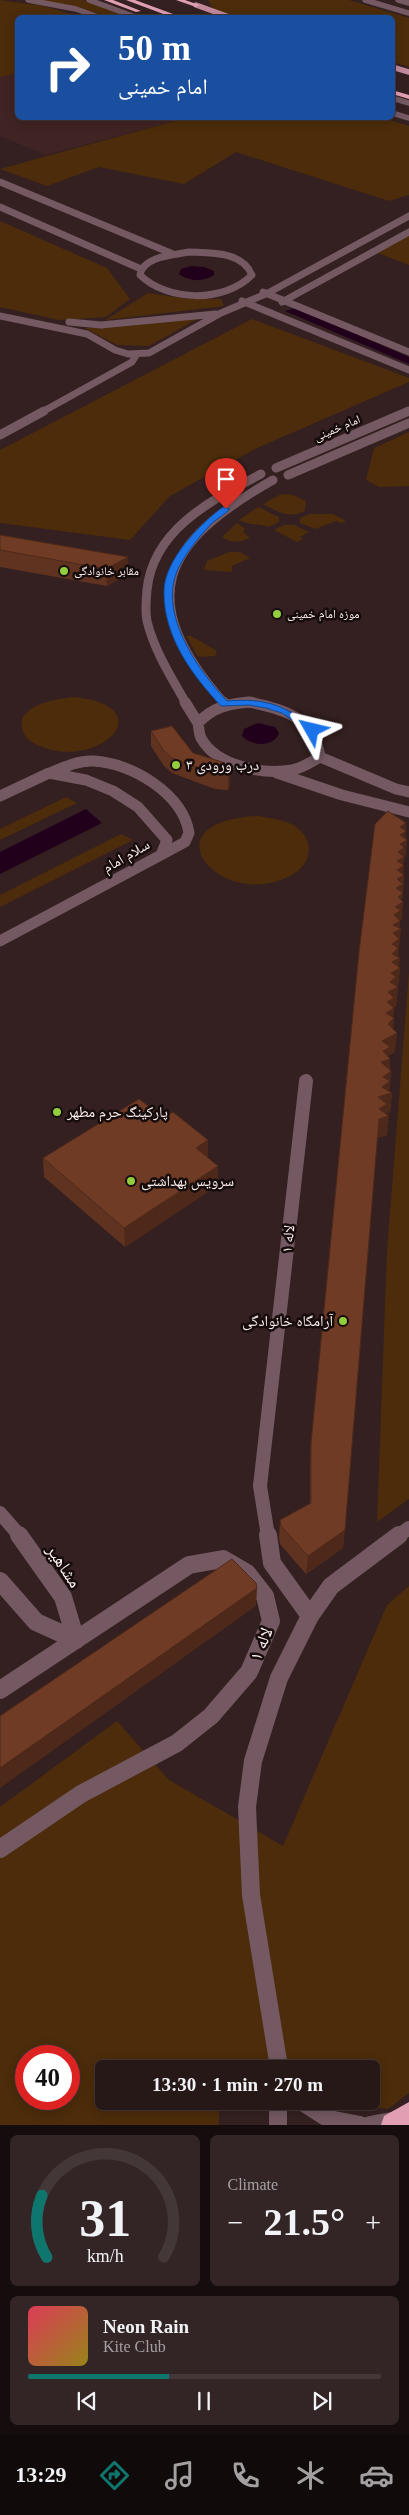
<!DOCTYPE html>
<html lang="en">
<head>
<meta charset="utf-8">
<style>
  body { margin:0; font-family:"Times New Roman","Noto Naskh Arabic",serif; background:#332525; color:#f1f3f6; height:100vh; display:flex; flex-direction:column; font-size:19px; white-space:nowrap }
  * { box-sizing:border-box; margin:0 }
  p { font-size:16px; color:#a4a0a2 }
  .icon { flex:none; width:28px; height:28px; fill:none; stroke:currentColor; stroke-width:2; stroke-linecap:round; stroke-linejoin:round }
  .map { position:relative; height:2125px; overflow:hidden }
  .drawer { display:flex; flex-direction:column; gap:10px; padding:10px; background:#150d0d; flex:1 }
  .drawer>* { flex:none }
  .banner { position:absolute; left:15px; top:15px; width:380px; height:105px; border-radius:8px; box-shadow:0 2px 12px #0003,0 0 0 1px #433737; background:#1a4fa0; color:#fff; overflow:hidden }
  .speed { position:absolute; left:15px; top:2045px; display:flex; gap:10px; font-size:25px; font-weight:700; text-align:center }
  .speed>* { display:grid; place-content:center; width:65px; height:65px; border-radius:50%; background:#271818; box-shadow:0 2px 12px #0003,0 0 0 1px #433737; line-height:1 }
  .speed .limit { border:8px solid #d22; background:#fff; color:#111 }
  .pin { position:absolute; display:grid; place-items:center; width:42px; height:42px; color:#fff; margin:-51px -21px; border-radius:50% 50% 50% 0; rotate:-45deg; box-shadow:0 0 5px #0007 }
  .pin .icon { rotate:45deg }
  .me { position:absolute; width:55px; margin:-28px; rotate:307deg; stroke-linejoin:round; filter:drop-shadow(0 0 4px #0008) }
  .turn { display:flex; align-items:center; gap:18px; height:105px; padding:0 20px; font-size:22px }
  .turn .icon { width:65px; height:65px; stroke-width:2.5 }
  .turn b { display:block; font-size:35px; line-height:42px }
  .big { font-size:38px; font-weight:700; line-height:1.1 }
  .drawer .card { flex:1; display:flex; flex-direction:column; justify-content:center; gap:8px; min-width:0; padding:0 18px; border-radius:8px; background:#332525 }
  .drawer .dial { align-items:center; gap:0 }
  .dial svg { height:130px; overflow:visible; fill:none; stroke:#433737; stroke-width:7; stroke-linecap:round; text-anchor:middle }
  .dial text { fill:#f1f3f6; stroke:none }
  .song { display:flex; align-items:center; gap:15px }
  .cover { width:60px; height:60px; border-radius:8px; background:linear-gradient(135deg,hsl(350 70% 55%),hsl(50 70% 35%)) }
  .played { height:5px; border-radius:2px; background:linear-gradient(90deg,#0f766e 40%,#433737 40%) }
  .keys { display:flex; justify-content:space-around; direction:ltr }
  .heat { display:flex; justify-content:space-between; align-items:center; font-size:28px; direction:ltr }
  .drawer .tiles { flex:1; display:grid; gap:10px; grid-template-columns:1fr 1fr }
  .card:last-child { grid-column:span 2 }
  .trip { position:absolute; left:95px; top:2060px; width:285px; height:50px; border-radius:8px; background:#271818; box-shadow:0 2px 12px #0003,0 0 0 1px #433737; font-weight:700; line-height:50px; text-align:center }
  .dock { display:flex; height:80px; justify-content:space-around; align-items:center; background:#100a0a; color:#a4a0a2 }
  .dock .icon { width:35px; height:35px }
  .dock .active { color:#0f766e }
  .dock b { font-size:22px; color:#f1f3f6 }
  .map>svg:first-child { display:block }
  .built { fill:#402424 }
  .green { fill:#4c2c0a; fill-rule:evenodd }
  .water { fill:#21001b }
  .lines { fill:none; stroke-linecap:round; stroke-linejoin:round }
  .minor-far5 { stroke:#745962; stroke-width:5.5 }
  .minor-far4 { stroke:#745962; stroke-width:7 }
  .minor-far3 { stroke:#745962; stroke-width:9 }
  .minor-far2 { stroke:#745962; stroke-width:11 }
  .minor-far1 { stroke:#745962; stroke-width:14 }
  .minor { stroke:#745962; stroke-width:18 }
  .major { stroke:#c28b9d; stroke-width:5.5 }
  .highway { fill:#e19fb4; fill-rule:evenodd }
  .wall { fill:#603320 }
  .shaded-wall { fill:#4e291a }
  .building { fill:#703b25; stroke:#4e291a }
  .route { fill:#1a73e8; stroke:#114b97 }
  .poi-dot { fill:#92cd3e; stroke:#160c0c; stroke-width:2 }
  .labels { text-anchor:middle; stroke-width:5; stroke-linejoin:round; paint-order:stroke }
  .far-street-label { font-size:12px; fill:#fceeed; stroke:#160c0c }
  .far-poi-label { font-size:12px; fill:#fceeed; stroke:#160c0c; text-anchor:start }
  .poi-label { font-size:15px; fill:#fceeed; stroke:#160c0c; text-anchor:start }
  .street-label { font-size:15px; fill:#fceeed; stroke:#160c0c }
  .near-street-label { font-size:18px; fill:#fceeed; stroke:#160c0c }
</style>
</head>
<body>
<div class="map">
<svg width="409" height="2125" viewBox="0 0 409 2125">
  <rect width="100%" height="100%" fill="#342020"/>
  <!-- built -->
  <path class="built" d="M17,73l1,45h168l-140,37 -46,-19v-59z"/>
  <!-- green -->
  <path class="green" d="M0,0l43,6 39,11 -64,1 -1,55 -17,4z
    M41,0h42l51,17h-20z
    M208,0h141l60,18v49l-16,-5 -1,-44 -154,-1 -25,-8z
    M186,118h197l26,8v69l-20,6 -153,-49 -52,32 -85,-17 -52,19 -47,-17z
    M0,221l107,47 23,31 -24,18 -47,3 -59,-13z
    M409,236v29l-31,-12z
    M148,293l40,6h33l3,7 -119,14z
    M199,318l-50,28 -32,-1 -32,-17 34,-1z
    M252,319l157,59v4l-152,66 -87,48 -40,44 -130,-17v-73z
    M409,432v54l-30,1 -13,-7 8,-32z
    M281,494l12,1 13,6 -1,10c-17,8 -26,1 -42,-7z
    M258,507l21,10v5l-10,5c-11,-4 -19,-1 -30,-7z
    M310,514h23l13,7 -5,2 -5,-2 -21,8 -15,-6v-5z
    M237,523l8,5 -2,4 7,6c-11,5 -18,5 -28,-1z
    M284,525h10l15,7 -9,5 3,2 -6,3 -23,-12z
    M229,552h11l10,6 -18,8v6l-28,-2 3,-9z
    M186,636h5l26,15 -2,5 -17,1z
    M75,697c90,11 22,74 -35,49 -9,-3 -16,-8 -18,-18 -6,-23 37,-30 53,-31z
    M66,797l11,6 -77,37v-11z
    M258,816c11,2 22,3 33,8 25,13 23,40 -1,52 -69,36 -147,-54 -32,-60z
    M121,834l12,6 -133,67v-12z
    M409,972v527l-32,23 10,-272z
    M409,1586v507l-21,16 -60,-8h43v-32h-88l-4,-5 -8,5h-167v32h115v24h-219v-318l117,-86 52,59 114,66 104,-241zM26,2056h43v43h-43z"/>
  <!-- water -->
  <path class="water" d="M191,266l13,1 10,4v4c-10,7 -25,7 -35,-1l2,-5z
    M296,308l113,49v7l-124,-53z
    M258,723l17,4 4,6c-5,15 -28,13 -37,3l2,-7z
    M86,809l16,14 -102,51v-22z"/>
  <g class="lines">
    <!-- minor-far5 -->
    <path class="minor-far5" d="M28,0l48,9 25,9
      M89,0l49,18
      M365,0l44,13
      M398,0l11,3
      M392,98l17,5
      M392,113l17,5"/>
    <!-- minor-far4 -->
    <path class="minor-far4" d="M0,182l173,72
      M0,207l141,62
      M189,252c22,1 53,-1 63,23 -28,28 -84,27 -112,0 3,-19 34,-20 49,-23z
      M263,292l146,60
      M242,301l167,69
      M282,302l127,-70
      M0,316l87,18 28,16 13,4 21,-1 72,-40 47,-20 141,-77
      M69,322l32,3 115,-11
      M42,412l90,-50 5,-8
      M407,412l2,-1"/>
    <!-- minor-far3 -->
    <path class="minor-far3" d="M0,435l44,-24
      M276,468l133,-57
      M288,475l121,-52
      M186,703c-15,-26 -32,-53 -39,-82 -2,-10 -1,-21 0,-31 6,-61 65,-90 114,-116
      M224,703c-91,-104 -62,-160 49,-223
      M239,703h14"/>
    <!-- minor-far2 -->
    <path class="minor-far2" d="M185,702l13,21
      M223,702l2,2
      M249,702c35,7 65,15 71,55 -9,5 -17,11 -28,13 -29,5 -76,-4 -91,-32 -2,-4 -2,-10 -3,-15 15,-16 30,-19 51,-21z
      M320,757l76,32 13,3
      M50,773c14,-6 29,-13 44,-12 38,2 89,33 95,72l-4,9 -24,13
      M277,773l65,22 67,17
      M0,796l49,-23 37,7 27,11 25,16 29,33 -6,15 -161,86"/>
    <!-- minor-far1 -->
    <path class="minor-far1" d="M0,1513l20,23
      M268,1536l-8,-50 46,-405
      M398,1536l11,-8"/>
    <!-- minor -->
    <path class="minor" d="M268,1535l4,28 38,53
      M0,1581l36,41 40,18 -13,-43 -44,-62
      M0,1690l189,-125 34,-6 24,14 18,23 6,25 -22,51 -38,44 -34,27 -96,51 -81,55
      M278,2061l-27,-166 -4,-88 6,-46 26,-83 31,-62 21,-30 68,-51
      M278,2101v24
      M301,2101l28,18 31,6
      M370,2125l27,-5"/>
    <!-- major -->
    <path class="major" d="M196,5l36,13
      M392,67l17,5"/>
    <!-- highway -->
    <path class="highway" d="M104,0h9l28,11 -5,1z
      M126,0h9l49,18h-10z
      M176,0h9l14,5 -3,2z
      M392,90l17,5v4l-17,-5z
      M409,2102v23h-28l3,-9z"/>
  </g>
  <!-- wall -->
  <path class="wall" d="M0,535l129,39 -22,12 -107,-19z
    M151,731l42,22 32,10v5l5,3v14l-2,5 -13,-1 -43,-16 -8,-7 -13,-20z
    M406,831l-1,8 2,1 -2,18 -1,1 -1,5v10l1,1 -2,26 1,1 -2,18 -1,1 -1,26 -1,10 1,10 1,1 -4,38 -2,1 -1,11h1l-1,11 2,23 -6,3v3l1,12 1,1 -2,21 3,1 -2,19 -4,1 1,22 -10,3 -34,410 -37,26 -26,-30 -1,-6 1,-18 30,-16v-42l1,-19z
    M164,1118l44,40 10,27 -93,62 -81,-70 -1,-19z"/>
  <!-- shaded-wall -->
  <path class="shaded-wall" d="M128,557l1,17 -22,12 -1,-17z
    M230,771v14l-2,5v-15z
    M406,823l-1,18 2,-1 -2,18 -1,1 -1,6h1l-1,10h1l-2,27h1l-2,18 -1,1v8h1l-3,29h2l-1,10h1l-2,19 -3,1 3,-1 -2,19 -3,1 1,1 -1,11 1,-1 -1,17 4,-2 -2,19 -6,3v5l1,-1 -1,13 2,-1 -2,23 3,-1 -2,19 -4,1v4l3,-1 -2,19 -10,3 -1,-22 4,-35 2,-40 2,-9 16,-205z
    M208,1140v19l-12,-11z
    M218,1166v19l-93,62 -1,-19z
    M345,1530l-2,18 -37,26 2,-18z
    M257,1588l-1,18 -256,182v-20z"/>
  <!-- building -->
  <path class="building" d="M0,535l128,22 -22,12 -106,-19z
    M172,726l21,27 32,10 -3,4 8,4 -2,4 -13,-1 -43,-16 -8,-7 -13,-20z
    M388,811l18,12 -6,4 6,4 -6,4 7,5 -7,4 4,4 -6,4 6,5 -7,4 7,4 -7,5 7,5 -7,4 6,5 -7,4 7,5 -5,4 5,5 -8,5 6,3 -7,5 6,6 -7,4 8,4 -8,4 6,6 -7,5 6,4 -6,6 8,4 -8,4 8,6 -9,5 5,4 -6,5 8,5 -10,5 6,6 -7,4 7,6 -8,5 8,5 -6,6 9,9 -15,8 8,6 -7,4 7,8 -9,3 10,9 -8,6 7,4 -8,6 10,6 -14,4 9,7 -8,5 10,7 -10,3 -34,411 -37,26 -27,-30 -1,-6 31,-17v-60l48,-491 16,-128z
    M139,1099l25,19 9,-6 35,28 -12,8 22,18 -94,62 -81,-70z
    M232,1559l24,24 1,5 -257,180v-52z"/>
  <!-- route -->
  <path class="route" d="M223,507l7,2c-5,5 -12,9 -18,14 -12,13 -24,27 -32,42 -25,45 17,104 47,136 40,-3 56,4 88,27v4h-6l-27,-19 -16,-5 -17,-3 -28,1c-29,-31 -57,-69 -57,-113 -1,-32 36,-69 59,-86z"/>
  <!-- markers -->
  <g class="poi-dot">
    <circle cx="64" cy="571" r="5"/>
    <circle cx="277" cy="614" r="5"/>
    <circle cx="176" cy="765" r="5"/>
    <circle cx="57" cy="1112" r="5"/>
    <circle cx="131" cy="1181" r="5"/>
    <circle cx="343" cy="1321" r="5"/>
  </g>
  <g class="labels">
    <!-- far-street labels -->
    <g class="far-street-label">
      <text transform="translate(337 428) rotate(-23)" y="4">امام خمینی</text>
    </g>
    <!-- far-poi labels -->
    <g class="far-poi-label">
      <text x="74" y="575">مقابر خانوادگی</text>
      <text x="287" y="618">موزه امام خمینی</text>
    </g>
    <!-- poi labels -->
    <g class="poi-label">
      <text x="186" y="770">درب ورودی ۳</text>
      <text x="67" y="1117">پارکینگ حرم مطهر</text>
      <text x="141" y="1186">سرویس بهداشتی</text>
      <text x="333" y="1326" text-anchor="end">آرامگاه خانوادگی</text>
    </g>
    <!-- street labels -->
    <g class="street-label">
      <text transform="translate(126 856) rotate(-30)" y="5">سلام امام</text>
      <text transform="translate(288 1239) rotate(-84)" y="5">لاله ۱</text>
    </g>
    <!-- near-street labels -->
    <g class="near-street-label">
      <text transform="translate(64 1566) rotate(57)" y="6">مشاهیر</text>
      <text transform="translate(261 1644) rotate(-68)" y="6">لاله ۱</text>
    </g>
  </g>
</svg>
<div class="speed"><div class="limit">40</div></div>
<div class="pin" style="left:226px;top:509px;background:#d93025"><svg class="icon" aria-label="arrive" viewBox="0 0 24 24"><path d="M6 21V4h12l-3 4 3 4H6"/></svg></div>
<svg class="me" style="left:312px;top:730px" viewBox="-20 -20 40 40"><path d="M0-17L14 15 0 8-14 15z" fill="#1a73e8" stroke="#fff" stroke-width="4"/></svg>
<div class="trip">13:30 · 1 min · 270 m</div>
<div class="banner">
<div class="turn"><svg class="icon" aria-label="right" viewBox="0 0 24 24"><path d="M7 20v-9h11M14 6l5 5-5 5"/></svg><div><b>50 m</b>امام خمینی</div></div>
</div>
</div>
<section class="drawer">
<div class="tiles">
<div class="card dial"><svg viewBox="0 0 100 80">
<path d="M14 69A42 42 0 1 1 86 69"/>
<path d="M14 69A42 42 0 0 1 11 31" stroke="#0f766e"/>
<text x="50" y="56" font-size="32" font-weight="700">31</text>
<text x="50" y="72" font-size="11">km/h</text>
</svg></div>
<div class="card"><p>Climate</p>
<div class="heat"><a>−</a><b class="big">21.5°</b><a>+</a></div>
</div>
<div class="card">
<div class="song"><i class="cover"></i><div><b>Neon Rain</b><p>Kite Club</p></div></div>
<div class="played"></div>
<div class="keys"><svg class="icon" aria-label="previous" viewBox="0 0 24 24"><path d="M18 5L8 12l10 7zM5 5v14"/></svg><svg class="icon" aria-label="pause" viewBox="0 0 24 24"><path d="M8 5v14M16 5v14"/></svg><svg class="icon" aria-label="next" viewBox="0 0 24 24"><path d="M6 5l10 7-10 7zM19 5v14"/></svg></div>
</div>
</div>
</section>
<nav class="dock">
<b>13:29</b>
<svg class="icon active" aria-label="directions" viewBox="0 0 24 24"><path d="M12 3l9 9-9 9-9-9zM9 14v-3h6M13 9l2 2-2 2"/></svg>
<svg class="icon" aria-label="music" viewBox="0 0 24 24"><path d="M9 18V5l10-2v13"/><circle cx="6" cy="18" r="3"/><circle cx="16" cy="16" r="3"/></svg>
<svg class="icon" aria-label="phone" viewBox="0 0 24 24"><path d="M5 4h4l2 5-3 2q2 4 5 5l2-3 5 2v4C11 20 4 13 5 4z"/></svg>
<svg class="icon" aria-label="climate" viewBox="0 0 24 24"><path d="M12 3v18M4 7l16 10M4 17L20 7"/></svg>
<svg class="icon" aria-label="car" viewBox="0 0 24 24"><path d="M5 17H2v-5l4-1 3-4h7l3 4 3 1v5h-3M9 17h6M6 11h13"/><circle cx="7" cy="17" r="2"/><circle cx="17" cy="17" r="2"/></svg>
</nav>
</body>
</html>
